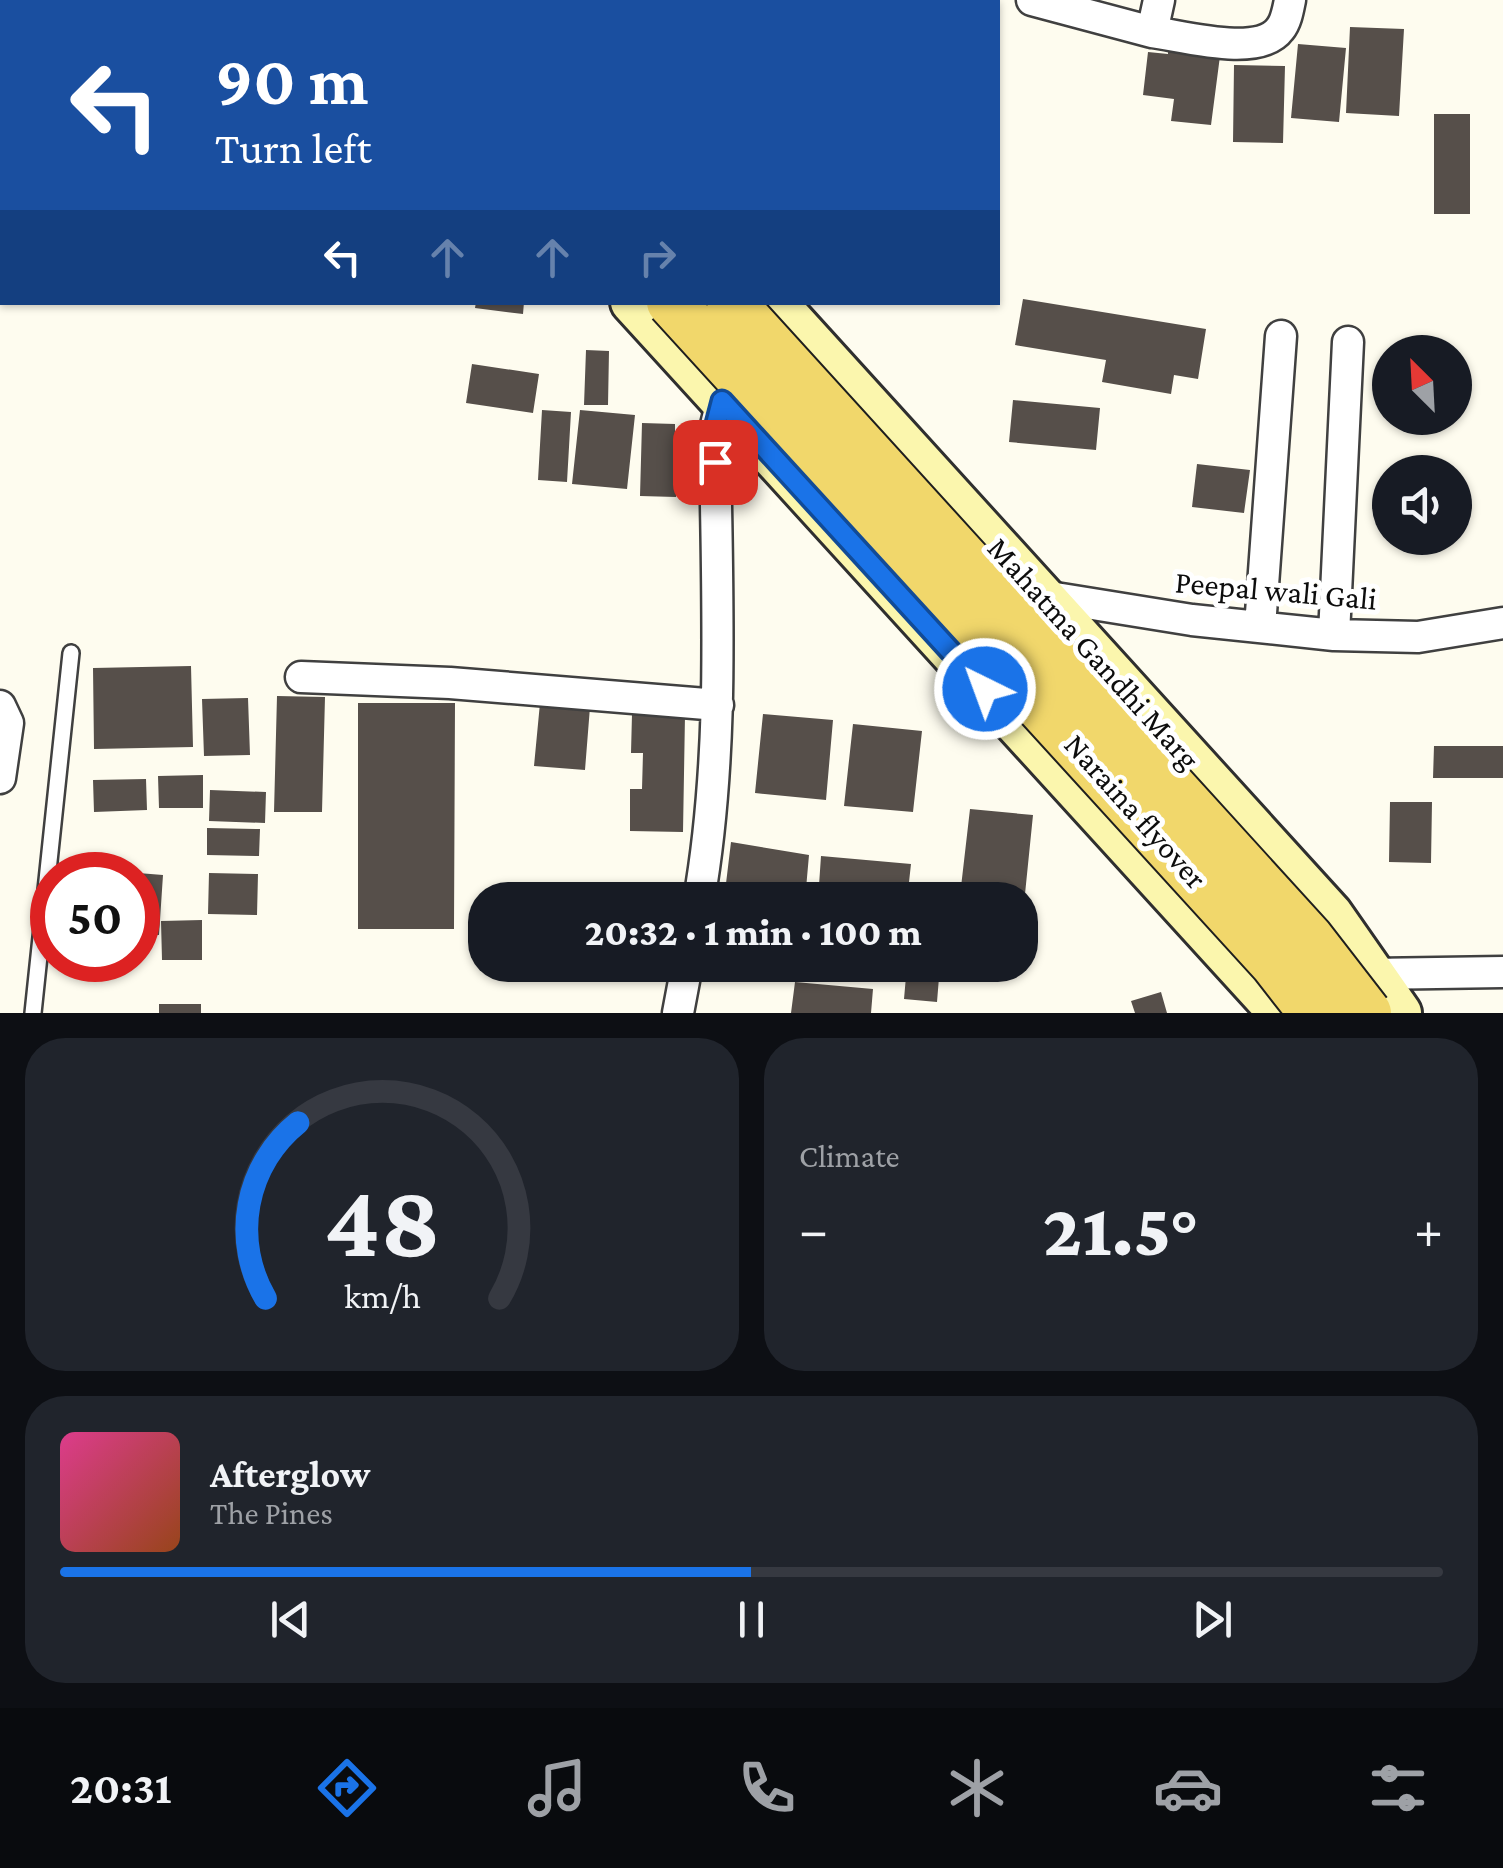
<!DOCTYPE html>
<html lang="en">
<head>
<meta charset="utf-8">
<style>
  body { margin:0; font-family:"Crimson Pro",serif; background:#20242c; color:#f1f3f6; height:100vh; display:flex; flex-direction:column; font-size:38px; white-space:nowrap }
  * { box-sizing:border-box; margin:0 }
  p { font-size:32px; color:#9ea1a6 }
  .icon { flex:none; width:55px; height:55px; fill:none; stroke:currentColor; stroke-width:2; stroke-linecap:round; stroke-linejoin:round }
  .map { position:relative; height:1013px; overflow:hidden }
  .side { display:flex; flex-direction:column; gap:25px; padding:25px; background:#0d0f14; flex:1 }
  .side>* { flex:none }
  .hud { position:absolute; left:0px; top:0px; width:1000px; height:305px; box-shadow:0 2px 8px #0004; background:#1a4fa0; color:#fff; overflow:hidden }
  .needle { width:65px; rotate:336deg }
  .controls { position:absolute; left:1372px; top:335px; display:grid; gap:20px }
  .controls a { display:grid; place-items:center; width:100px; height:100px; border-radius:50%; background:#171b24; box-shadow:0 2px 8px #0004; font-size:50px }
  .speed { position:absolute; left:30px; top:852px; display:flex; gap:20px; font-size:50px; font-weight:700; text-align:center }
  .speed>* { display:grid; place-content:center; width:130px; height:130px; border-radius:50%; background:#171b24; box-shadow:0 2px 8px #0004; line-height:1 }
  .speed .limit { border:15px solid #d22; background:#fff; color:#111 }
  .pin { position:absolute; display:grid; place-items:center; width:85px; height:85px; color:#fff; margin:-42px; border-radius:20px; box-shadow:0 5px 15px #0006 }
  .me { position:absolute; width:110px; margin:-55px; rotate:318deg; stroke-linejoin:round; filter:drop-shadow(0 0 8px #0008) }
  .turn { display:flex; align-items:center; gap:35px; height:210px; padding:0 50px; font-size:45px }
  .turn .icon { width:130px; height:130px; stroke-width:2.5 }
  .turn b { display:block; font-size:70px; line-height:85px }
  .lanes { display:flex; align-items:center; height:95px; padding:0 50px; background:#0003; justify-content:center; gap:50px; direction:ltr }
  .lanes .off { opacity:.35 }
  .big { font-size:75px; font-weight:800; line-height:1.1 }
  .side .card { flex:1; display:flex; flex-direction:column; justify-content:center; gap:15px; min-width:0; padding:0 35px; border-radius:40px; background:#20242c }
  .side .dial { align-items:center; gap:0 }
  .dial svg { height:260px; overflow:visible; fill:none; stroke:#363941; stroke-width:7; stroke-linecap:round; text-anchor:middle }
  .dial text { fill:#f1f3f6; stroke:none }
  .song { display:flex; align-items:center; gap:30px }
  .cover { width:120px; height:120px; border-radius:15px; background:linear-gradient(135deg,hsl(330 70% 55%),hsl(20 70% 35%)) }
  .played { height:10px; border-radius:5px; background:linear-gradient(90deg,#1a73e8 50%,#363941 50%) }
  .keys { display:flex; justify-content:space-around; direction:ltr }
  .heat { display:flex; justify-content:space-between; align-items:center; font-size:55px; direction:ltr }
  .side .tiles { flex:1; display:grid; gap:25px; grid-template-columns:1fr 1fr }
  .card:last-child { grid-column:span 2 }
  .trip { position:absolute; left:468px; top:882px; width:570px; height:100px; border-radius:40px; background:#171b24; box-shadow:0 2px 8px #0004; font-weight:800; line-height:100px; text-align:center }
  .dock { display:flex; height:160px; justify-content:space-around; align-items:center; background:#090b0e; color:#9ea1a6 }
  .dock .icon { width:70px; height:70px }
  .dock .active { color:#1a73e8 }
  .dock b { font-size:45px; color:#f1f3f6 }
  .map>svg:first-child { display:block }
  .building { fill:#564f4a }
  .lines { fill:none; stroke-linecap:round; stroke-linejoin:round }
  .service-casing { stroke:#404040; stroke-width:20 }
  .minor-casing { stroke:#404040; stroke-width:35 }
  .secondary-casing { stroke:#2f2f2f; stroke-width:48 }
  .primary-casing { stroke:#1e1e1e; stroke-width:52 }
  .service { stroke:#fff; stroke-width:15 }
  .minor { stroke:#fff; stroke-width:30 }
  .secondary { stroke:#fbf6ad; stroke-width:42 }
  .primary { stroke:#f1d76b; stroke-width:48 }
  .primary-bridge-casing { stroke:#1e1e1e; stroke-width:52; stroke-linecap:butt }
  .primary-bridge { stroke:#f1d76b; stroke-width:48 }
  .route-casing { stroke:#114b97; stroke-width:25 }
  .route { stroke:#1a73e8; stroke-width:18 }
  .labels { text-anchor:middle; stroke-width:10; stroke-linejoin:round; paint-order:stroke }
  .street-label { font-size:32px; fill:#0d0d0d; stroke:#fff }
</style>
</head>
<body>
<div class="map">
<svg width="1503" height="1013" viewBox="0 0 1503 1013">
  <rect width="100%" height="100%" fill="#fefcef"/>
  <!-- building -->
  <path class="building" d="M1350,27l54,2 -5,87 -53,-3z
    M1298,44l48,4 -7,74 -48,-4z
    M1168,50l52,6 -9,69 -40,-4 3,-22 -31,-4 5,-43 20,2z
    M1234,65l51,1 -2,77 -50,-1z
    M1434,114h36v100h-36z
    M1023,299l183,30 -8,50 -24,-4 -3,19 -69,-12 4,-22 -91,-15z
    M476,302h48l-1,12 -48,-6z
    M586,350l23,1 -1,54h-24z
    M472,364l67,10 -6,39 -67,-10z
    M1013,400l87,8 -4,42 -87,-8z
    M542,410l29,2 -4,70 -29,-2z
    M580,410l55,5 -8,74 -55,-5z
    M642,423l33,1v23l23,1 -1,29 -20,-1 -1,21 -36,-1z
    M1197,464l53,6 -6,43 -52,-6z
    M191,666l2,81 -99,2 -1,-81z
    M277,696l48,1 -3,115h-48z
    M248,698l2,57 -46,1 -2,-57z
    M358,703h97l-1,226h-96z
    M540,703l50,4 -5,63 -51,-4z
    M632,714l53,1 -2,117 -53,-1v-42h12l1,-36h-12z
    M763,714l70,6 -7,80 -71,-7z
    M853,724l69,7 -9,81 -69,-6z
    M1434,746h69v32h-70z
    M203,775v33h-44l-1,-32z
    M146,779l1,31 -53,2 -1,-32z
    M210,790l56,2 -1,31 -56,-2z
    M1390,802h42l-1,61 -42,-1z
    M970,809l63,6 -8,79 -64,-7z
    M207,828l53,1 -1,27 -52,-1z
    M731,842l78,13 -4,45h-81z
    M821,856l90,8 -4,36h-89z
    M138,873l25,2 -4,60 -21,-1z
    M209,873l49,1 -1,41 -49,-1z
    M202,920v40h-40l-1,-39z
    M907,965h33l-3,37 -33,-3z
    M795,982l78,7 -2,24h-80z
    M1161,992l6,21h-32l-4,-12z
    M159,1004h42v9h-42z"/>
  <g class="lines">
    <defs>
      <path id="service" d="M33,1013l38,-360"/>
      <path id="minor" d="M685,0v2
        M1032,0l120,32 7,-32
        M1152,32c31,4 107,26 128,-3 6,-7 8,-19 10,-29
        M1043,596l149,24 142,15 84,2 85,-14
        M1260,627l21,-291
        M1334,635l14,-293
        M301,677l149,6 268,22
        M0,706l8,17 -8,55
        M699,900c27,-155 17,-315 16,-471l7,-28
        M1371,974l132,-2
        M678,1013l9,-48"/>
      <path id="secondary" d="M353,0l2,2
        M498,0l2,2
        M632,302l648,711
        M775,302l556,612 69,99"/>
      <path id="primary" d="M394,0l2,2
        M455,0l3,2"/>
    </defs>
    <!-- service casing -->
    <use href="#service" class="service-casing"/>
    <!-- minor casing -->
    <use href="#minor" class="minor-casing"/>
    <!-- secondary casing -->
    <use href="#secondary" class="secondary-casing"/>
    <!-- primary casing -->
    <use href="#primary" class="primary-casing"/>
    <!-- service -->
    <use href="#service" class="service"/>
    <!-- minor -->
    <use href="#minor" class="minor"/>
    <!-- secondary -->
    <use href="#secondary" class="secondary"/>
    <!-- primary -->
    <use href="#primary" class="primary"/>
    <defs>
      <path id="primary-bridge" d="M671,302l603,661 39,50
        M731,302l578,636 58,75"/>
    </defs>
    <!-- primary-bridge casing -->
    <use href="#primary-bridge" class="primary-bridge-casing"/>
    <!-- primary-bridge -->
    <use href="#primary-bridge" class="primary-bridge"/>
  </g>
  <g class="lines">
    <defs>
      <path id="route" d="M715,462v-34l7,-27 263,288"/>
    </defs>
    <!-- route casing -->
    <use href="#route" class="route-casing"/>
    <!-- route -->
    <use href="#route" class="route"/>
  </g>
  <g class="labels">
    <!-- street labels -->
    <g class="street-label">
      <text transform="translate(1276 590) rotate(5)" y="11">Peepal wali Gali</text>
      <text transform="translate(1094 653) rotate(48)" y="11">Mahatma Gandhi Marg</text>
      <text transform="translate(1136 811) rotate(48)" y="11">Naraina flyover</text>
    </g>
  </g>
</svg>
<div class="controls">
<a><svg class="needle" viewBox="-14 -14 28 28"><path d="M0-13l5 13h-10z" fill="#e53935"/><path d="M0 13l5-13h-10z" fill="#9ea1a6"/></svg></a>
<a><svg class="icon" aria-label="sound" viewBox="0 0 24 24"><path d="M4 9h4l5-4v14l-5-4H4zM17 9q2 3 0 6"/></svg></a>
</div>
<div class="speed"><div class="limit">50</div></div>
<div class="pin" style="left:715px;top:462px;background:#d93025"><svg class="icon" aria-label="arrive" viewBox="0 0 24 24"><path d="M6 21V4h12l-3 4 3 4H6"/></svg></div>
<svg class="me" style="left:985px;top:689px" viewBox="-20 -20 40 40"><circle r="17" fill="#1a73e8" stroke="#fff" stroke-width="3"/><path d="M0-11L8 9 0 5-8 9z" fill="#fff"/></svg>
<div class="trip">20:32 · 1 min · 100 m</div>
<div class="hud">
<div class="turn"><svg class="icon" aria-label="left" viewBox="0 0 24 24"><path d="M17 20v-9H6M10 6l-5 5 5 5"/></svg><div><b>90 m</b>Turn left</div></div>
<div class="lanes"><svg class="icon" aria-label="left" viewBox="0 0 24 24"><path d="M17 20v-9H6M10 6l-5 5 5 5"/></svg><svg class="icon off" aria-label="ahead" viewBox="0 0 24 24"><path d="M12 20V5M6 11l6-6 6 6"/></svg><svg class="icon off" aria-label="ahead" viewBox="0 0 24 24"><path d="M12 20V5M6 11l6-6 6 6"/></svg><svg class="icon off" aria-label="right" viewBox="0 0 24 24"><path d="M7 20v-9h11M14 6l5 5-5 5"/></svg></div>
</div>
</div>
<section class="side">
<div class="tiles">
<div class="card dial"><svg viewBox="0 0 100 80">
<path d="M14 69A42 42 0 1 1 86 69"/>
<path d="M14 69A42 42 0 0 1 24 15" stroke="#1a73e8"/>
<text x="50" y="56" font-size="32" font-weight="700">48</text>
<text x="50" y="72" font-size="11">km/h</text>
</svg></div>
<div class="card"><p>Climate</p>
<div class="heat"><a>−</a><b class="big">21.5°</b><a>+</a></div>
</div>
<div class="card">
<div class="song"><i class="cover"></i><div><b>Afterglow</b><p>The Pines</p></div></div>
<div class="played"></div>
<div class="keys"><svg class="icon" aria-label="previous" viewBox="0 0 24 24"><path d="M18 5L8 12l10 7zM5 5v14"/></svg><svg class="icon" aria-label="pause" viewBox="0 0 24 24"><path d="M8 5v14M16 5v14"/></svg><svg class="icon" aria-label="next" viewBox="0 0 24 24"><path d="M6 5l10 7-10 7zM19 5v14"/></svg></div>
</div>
</div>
</section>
<nav class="dock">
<b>20:31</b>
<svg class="icon active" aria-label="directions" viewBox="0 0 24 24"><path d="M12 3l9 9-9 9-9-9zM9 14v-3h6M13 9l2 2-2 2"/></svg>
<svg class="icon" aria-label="music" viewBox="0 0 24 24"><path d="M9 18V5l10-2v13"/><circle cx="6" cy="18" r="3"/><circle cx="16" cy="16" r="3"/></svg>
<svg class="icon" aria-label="phone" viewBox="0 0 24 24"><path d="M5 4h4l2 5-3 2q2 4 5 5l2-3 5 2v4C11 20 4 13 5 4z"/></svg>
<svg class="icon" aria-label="climate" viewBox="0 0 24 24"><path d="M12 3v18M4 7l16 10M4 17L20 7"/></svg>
<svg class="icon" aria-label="car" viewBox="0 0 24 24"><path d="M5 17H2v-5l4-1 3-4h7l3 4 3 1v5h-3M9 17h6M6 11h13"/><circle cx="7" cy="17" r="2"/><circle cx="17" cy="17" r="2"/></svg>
<svg class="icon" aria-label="filters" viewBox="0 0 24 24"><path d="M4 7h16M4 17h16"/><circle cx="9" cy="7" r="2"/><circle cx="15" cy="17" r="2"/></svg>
</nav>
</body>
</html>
